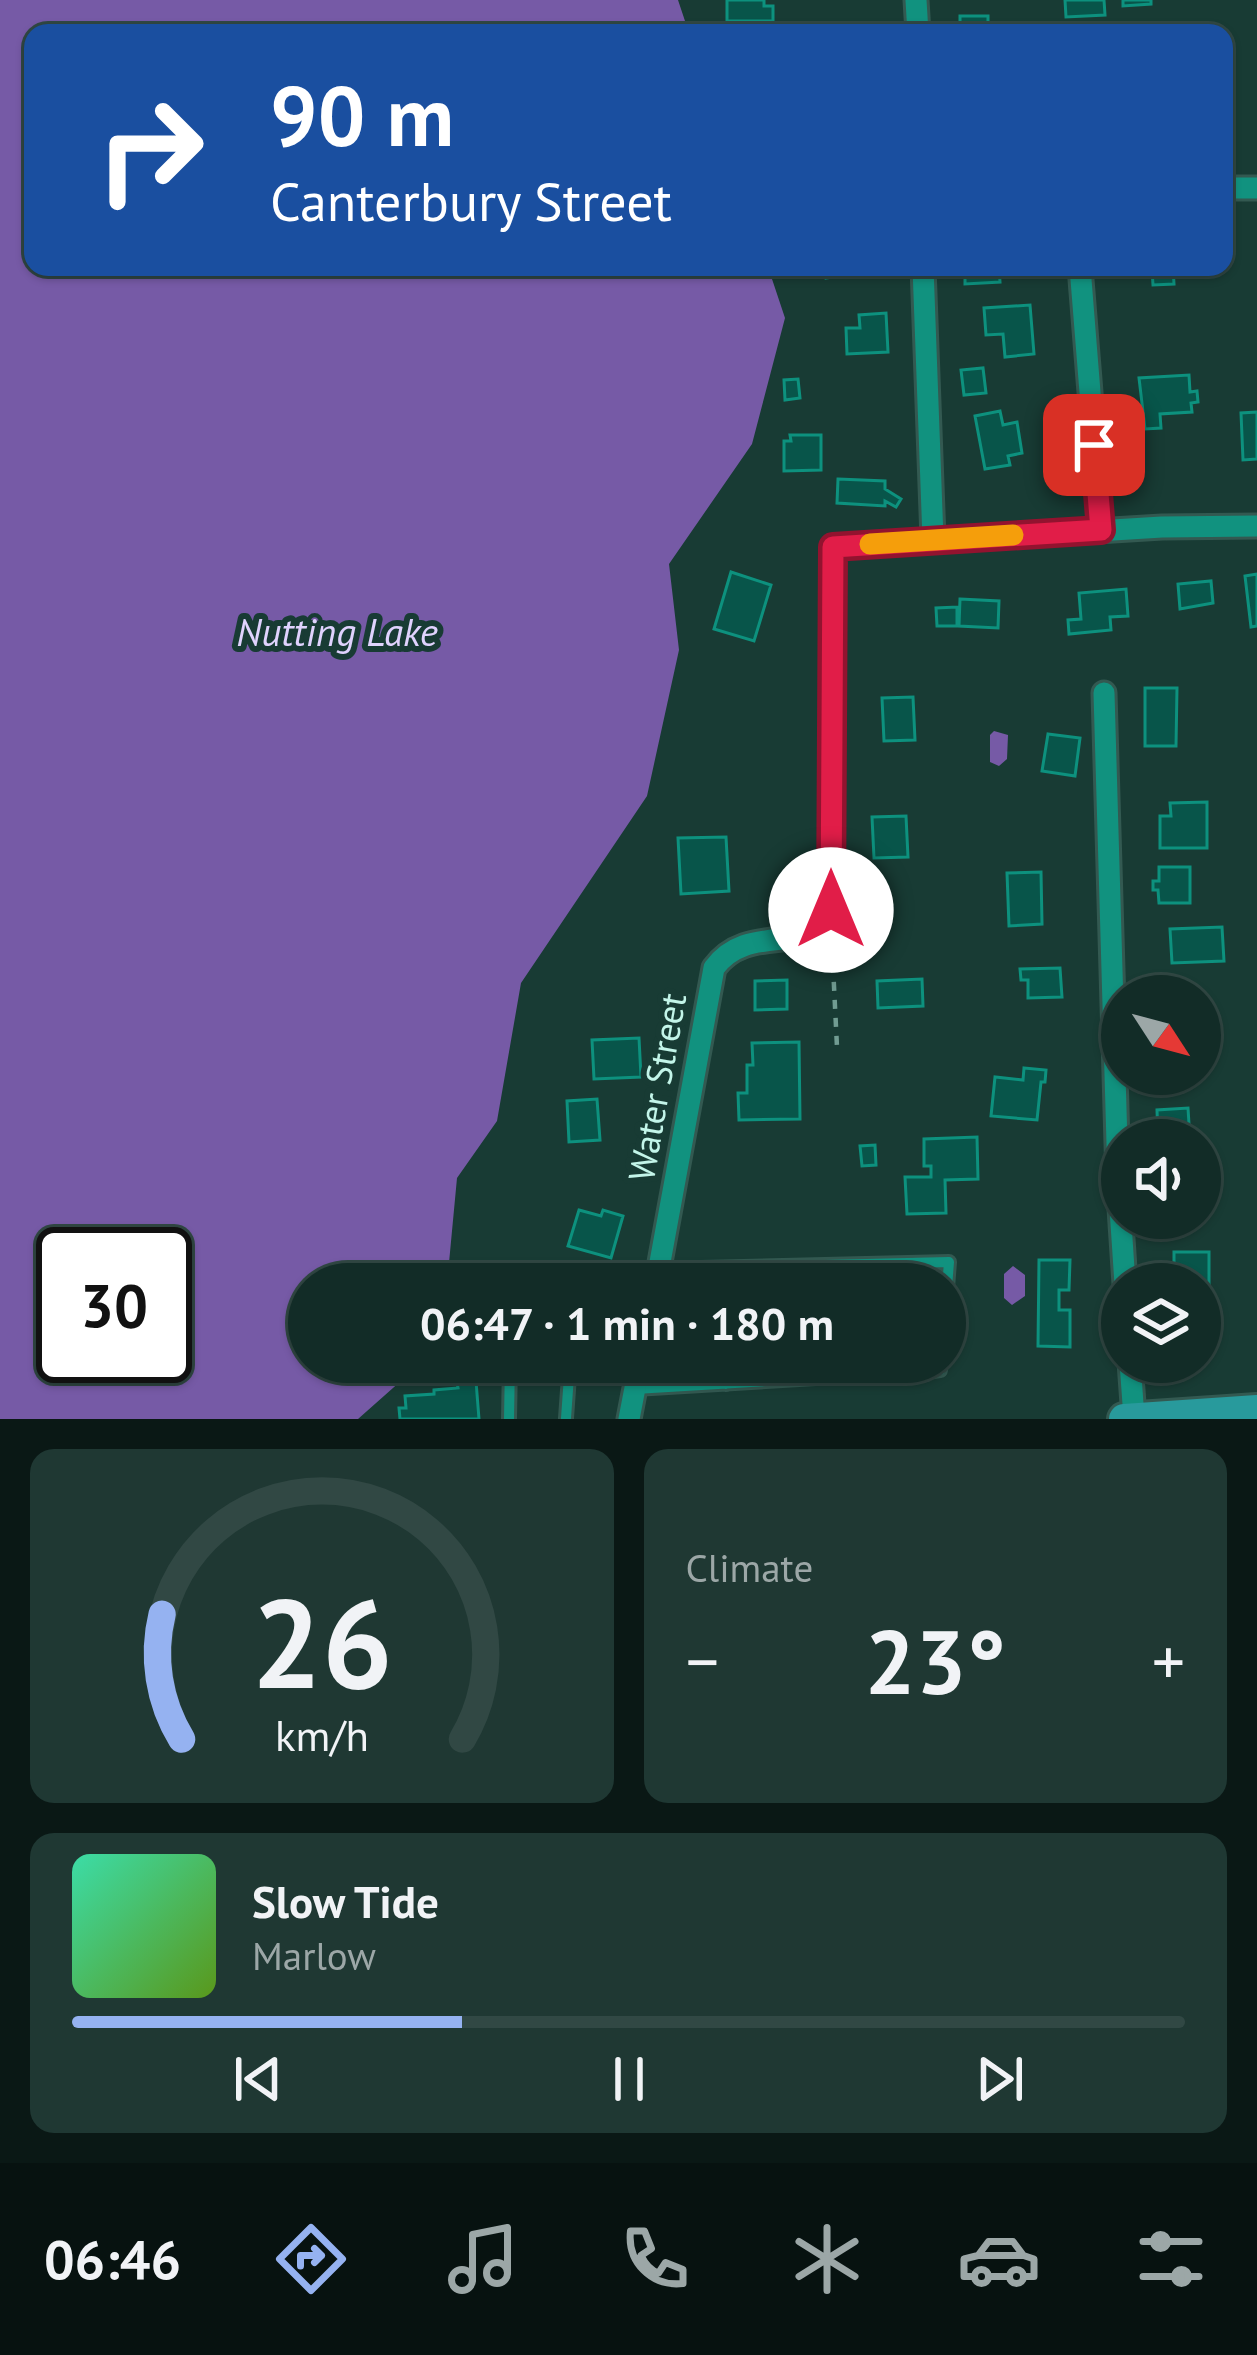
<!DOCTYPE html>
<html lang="en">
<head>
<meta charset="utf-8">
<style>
  body { margin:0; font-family:"PT Sans",sans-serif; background:#1f3833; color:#f1f3f6; height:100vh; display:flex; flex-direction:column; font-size:45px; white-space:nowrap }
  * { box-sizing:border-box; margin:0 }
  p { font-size:39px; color:#9ca7a7 }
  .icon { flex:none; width:66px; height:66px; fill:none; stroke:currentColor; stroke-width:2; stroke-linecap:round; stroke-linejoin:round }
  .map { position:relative; height:1419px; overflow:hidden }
  .details { display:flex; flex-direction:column; gap:30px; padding:30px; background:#0a1815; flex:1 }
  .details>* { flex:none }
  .top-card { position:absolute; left:24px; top:24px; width:1209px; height:252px; border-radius:24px; box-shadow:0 3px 9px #0004,0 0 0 3px #314844; background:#1a4fa0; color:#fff; overflow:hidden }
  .needle { width:78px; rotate:126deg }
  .tools { position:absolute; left:1101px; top:975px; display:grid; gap:24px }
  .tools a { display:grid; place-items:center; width:120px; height:120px; border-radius:50%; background:#122c27; box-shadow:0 3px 9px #0004,0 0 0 3px #314844; font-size:60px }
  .speed { position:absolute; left:36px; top:1227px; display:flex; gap:24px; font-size:60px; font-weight:700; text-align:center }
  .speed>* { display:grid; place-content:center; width:156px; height:156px; border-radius:50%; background:#122c27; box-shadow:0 3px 9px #0004,0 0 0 3px #314844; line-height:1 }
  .speed .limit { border:6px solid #111; border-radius:18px; background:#fff; color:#111 }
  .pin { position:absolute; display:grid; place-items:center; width:102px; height:102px; color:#fff; margin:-51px; border-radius:24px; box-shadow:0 6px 18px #0006 }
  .me { position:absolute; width:132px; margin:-66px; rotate:0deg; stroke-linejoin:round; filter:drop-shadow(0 0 9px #0008) }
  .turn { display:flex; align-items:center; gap:42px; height:252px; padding:0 48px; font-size:54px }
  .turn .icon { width:156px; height:156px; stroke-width:2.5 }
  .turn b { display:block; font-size:84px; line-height:102px }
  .big { font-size:90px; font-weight:700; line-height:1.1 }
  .details .widget { flex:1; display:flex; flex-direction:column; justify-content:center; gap:18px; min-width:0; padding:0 42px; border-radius:24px; background:#1f3833 }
  .details .dial { align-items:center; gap:0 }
  .dial svg { height:312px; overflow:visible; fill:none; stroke:#314844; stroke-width:7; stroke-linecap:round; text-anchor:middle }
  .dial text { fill:#f1f3f6; stroke:none }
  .song { display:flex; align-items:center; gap:36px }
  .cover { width:144px; height:144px; border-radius:18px; background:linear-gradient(135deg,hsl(160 70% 55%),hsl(90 70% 35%)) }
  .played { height:12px; border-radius:6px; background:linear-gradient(90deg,#95b2f1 35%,#314844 35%) }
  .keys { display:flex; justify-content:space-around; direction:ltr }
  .heat { display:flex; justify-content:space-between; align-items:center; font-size:66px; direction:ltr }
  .details .tiles { flex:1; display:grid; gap:30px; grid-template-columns:1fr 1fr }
  .widget:last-child { grid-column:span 2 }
  .trip { position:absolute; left:288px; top:1263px; width:678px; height:120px; border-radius:60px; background:#122c27; box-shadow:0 3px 9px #0004,0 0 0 3px #314844; font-weight:700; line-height:120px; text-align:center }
  .tabs { display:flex; height:192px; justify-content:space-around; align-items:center; background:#071210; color:#9ca7a7 }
  .tabs .icon { width:84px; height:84px }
  .tabs .on { color:#95b2f1 }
  .tabs b { font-size:54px; color:#f1f3f6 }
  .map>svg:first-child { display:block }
  .water { fill:#765aa6; fill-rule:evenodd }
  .building { fill:#08554a; stroke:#0d917e; stroke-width:3 }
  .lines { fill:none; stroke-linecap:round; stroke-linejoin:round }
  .lane-casing { stroke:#335951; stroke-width:16 }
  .street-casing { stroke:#335951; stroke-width:27 }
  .secondary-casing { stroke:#335951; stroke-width:36 }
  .path { stroke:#719c92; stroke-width:4.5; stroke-dasharray:9 9; stroke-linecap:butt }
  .lane { stroke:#11927f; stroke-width:10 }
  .street { stroke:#11927f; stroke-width:21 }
  .secondary { stroke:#289a9c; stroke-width:30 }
  .route-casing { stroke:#92132f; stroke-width:30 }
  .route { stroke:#e11d48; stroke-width:21 }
  .slow { stroke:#f59e0b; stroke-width:21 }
  .labels { text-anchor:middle; stroke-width:12; stroke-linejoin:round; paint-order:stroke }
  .street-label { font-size:36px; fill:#c3f5e9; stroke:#183b34 }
  .water-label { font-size:39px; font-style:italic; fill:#e0d3fe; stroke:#183b34 }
</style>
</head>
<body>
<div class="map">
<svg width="1257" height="1419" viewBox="0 0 1257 1419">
  <rect width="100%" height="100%" fill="#183b34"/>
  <!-- water -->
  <path class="water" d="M0,0h678l11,33h-656v234h735l17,51 -33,126 -83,120 10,86 -32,146 -126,187 -24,138 -40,57 -10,106h-138v78h103l-10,18 -44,39h-358zM63,1254h102v102h-102z
    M994,731l14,4 -1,24 -8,7 -9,-4v-27z
    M1013,1266l12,9v21l-13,9 -8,-7v-24z"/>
  <!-- building -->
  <path class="building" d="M727,0h37v6h9v15h-46z
    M1065,0h39l1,15 -39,2z
    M1123,0h28v4l-28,2z
    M960,16h28v17h-28z
    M1224,115h4v45h-4z
    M824,267h27l1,7 -26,4z
    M965,267h34l1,15 -35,2z
    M1114,267h59l1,17 -21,1 -1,-16 -38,2z
    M1030,305l4,49 -29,3 -2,-23 -17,1 -2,-27z
    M886,313l2,39 -41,2 -1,-26h14l-1,-13z
    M983,368l3,25 -22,2 -3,-25z
    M1189,375l1,17 7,-1 1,11 -7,1 1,9 -32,2 1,14 -16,1 -6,-51z
    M798,379l2,19 -15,2 -1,-20z
    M1000,411l3,14 14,-3 5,31 -14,3 2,9 -25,4 -10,-53z
    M1257,412v47l-14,1 -2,-47z
    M790,435h31v35l-37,1v-30h7z
    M838,479l47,2v8l16,10 -5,8 -11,-6v5l-48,-3z
    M731,572l40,13 -17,56 -40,-12z
    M1257,574v52l-6,1 -6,-51z
    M1211,581l2,22 -33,6 -2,-25z
    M1126,589l2,27 -18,1 1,13 -42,4 -1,-14 13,-1 -2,-26z
    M960,599l39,2 -1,27 -39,-2z
    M957,607v19h-20l-1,-18z
    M1145,688h32l-1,58h-31z
    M913,697l2,43 -31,1 -2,-43z
    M1048,734l32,4 -5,38 -33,-5z
    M1207,802v46h-47v-32h11l-1,-13z
    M906,816l2,41 -34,1 -2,-41z
    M726,837l3,54 -48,3 -3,-56z
    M1159,867h31v36h-31l-1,-13h-5v-9h6z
    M1041,872l1,52 -33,2 -2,-53z
    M1222,927l2,34 -52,2 -2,-34z
    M1060,968l2,29 -34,1v-18h-7l-1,-11z
    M922,979l1,27 -45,2 -1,-27z
    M787,980v29l-32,1v-29z
    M1201,995v21h7v13l-8,1v11v-45h-31z
    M639,1038l2,39 -47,2 -2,-39z
    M799,1042l1,77 -61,1 -1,-27h9v-28h6l-1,-22z
    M1024,1068l22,2 -1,12h-4l-4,38 -46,-4 4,-39 28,3z
    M597,1099l3,41 -31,2 -2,-41z
    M1188,1108l2,32h-32l-1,-30z
    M977,1137l1,42 -33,1 1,33 -39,1 -2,-37h26v-11h-7v-27z
    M875,1145l1,20 -14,1 -2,-20z
    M579,1210l22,6 2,-6 20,6 -12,42 -43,-12z
    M1174,1252h35v81h-9v-49h-21v-7l-5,1z
    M1039,1260h31l-1,30h-10v20h11v37l-32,-1z
    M900,1274l1,10h-141v-2z
    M476,1381l3,38h-79l-1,-11h7l-1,-12 29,-2v-4l24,-2 -1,-6z"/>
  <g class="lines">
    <defs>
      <path id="lane" d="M658,1269l291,-7 -4,51
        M726,1384l2,-22
        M635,1389l298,-18 7,-1 1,-8
        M566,1418l4,-56
        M509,1419l1,-57"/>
      <path id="street" d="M916,0l2,33
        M1224,188h33
        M923,267l10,272
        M1080,267l21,263
        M1104,693l14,485 7,106
        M656,1284l58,-316c35,-48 98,-9 117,-58l2,-363 329,-20 95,-1
        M1130,1362l4,56
        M629,1419l11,-57"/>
      <path id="secondary" d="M1124,1419l133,-9"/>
    </defs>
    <!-- lane casing -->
    <use href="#lane" class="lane-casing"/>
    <!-- street casing -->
    <use href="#street" class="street-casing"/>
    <!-- secondary casing -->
    <use href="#secondary" class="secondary-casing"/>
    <!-- path -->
    <path class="path" d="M832,946l5,101"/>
    <!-- lane -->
    <use href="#lane" class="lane"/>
    <!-- street -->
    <use href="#street" class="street"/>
    <!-- secondary -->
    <use href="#secondary" class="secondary"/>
  </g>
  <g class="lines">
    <defs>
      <path id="route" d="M831,910l2,-363 268,-17 -7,-85"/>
    </defs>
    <!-- route casing -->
    <use href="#route" class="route-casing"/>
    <!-- route -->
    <use href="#route" class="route"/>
    <!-- slow -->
    <path class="slow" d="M870,544l143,-9"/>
  </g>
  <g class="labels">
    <!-- street labels -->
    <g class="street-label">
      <text transform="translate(657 1087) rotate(-80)" y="13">Water Street</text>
    </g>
    <!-- water labels -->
    <g class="water-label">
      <text x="337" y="646">Nutting Lake</text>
    </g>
  </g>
</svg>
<div class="tools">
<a><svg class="needle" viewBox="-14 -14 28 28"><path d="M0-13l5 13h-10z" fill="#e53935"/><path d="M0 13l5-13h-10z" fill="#9ca7a7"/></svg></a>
<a><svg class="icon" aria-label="sound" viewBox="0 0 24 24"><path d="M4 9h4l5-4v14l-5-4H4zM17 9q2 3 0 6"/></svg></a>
<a><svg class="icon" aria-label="layers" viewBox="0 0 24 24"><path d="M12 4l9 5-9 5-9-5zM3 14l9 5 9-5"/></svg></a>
</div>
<div class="speed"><div class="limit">30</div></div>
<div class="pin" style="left:1094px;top:445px;background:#d93025"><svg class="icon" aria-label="arrive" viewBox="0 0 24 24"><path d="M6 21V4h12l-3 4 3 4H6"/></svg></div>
<svg class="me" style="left:831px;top:910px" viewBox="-20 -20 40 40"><circle r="19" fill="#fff"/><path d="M0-13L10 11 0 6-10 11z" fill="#e11d48"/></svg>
<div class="trip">06:47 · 1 min · 180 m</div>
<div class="top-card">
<div class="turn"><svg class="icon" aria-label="right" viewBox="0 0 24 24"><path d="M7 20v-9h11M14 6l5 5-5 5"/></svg><div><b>90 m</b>Canterbury Street</div></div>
</div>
</div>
<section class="details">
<div class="tiles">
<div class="widget dial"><svg viewBox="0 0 100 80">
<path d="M14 69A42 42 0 1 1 86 69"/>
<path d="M14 69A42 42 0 0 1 9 37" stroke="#95b2f1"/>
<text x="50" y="56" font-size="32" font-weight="700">26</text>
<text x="50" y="72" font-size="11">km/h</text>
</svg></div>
<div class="widget"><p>Climate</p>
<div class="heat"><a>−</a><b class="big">23°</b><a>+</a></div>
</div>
<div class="widget">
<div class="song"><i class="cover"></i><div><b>Slow Tide</b><p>Marlow</p></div></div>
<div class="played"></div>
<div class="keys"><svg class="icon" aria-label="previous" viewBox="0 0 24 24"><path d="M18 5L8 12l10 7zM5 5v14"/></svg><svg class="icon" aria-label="pause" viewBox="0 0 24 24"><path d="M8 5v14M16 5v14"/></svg><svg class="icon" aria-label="next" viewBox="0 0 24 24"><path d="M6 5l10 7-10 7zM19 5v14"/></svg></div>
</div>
</div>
</section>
<nav class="tabs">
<b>06:46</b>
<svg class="icon on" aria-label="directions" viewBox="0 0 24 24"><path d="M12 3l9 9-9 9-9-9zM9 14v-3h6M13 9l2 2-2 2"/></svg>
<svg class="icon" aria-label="music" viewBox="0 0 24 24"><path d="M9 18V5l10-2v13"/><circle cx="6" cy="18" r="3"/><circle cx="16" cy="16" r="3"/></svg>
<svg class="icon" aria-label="phone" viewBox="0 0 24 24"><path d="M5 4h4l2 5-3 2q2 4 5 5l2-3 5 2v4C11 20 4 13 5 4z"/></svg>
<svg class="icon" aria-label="climate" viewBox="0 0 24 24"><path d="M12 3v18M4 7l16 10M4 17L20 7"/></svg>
<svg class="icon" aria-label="car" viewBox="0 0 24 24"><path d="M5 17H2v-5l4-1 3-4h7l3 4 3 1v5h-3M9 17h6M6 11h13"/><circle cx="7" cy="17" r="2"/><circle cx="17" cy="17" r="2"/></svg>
<svg class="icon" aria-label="filters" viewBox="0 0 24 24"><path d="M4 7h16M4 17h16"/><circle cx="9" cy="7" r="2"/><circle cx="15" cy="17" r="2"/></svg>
</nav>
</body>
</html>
